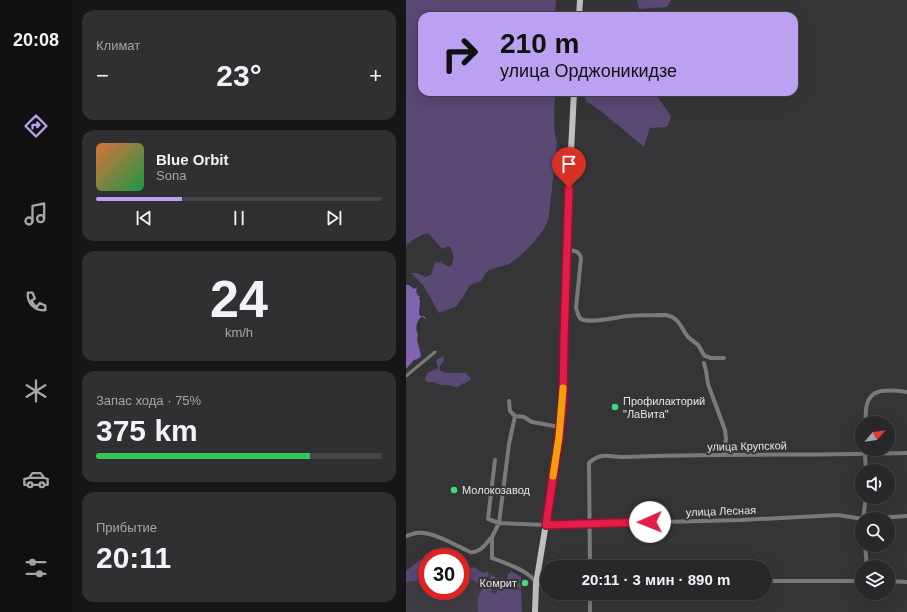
<!DOCTYPE html>
<html lang="ru">
<head>
<meta charset="utf-8">
<style>
  body { margin:0; font-family:Arial,sans-serif; background:#302f31; color:#f1f3f6; height:100vh; display:flex; flex-direction:column; font-size:15px; white-space:nowrap }
  * { box-sizing:border-box; margin:0 }
  p { font-size:13px; color:#a5a5a8 }
  .icon { flex:none; width:22px; height:22px; fill:none; stroke:currentColor; stroke-width:2; stroke-linecap:round; stroke-linejoin:round }
  .map { position:relative; flex:1; overflow:hidden }
  .panel { display:flex; flex-direction:column; gap:10px; padding:10px; background:#161517; width:334px }
  .panel>* { flex:none }
  .top-card { position:absolute; left:12px; top:12px; width:380px; height:84px; border-radius:12px; box-shadow:0 4px 16px #0002,0 0 0 1px #444446; background:#bca0f2; color:#111; overflow:hidden }
  .needle { width:26px; rotate:62deg }
  .tools { position:absolute; left:449px; top:416px; display:grid; gap:8px }
  .tools a { display:grid; place-items:center; width:40px; height:40px; border-radius:50%; background:#282729; box-shadow:0 4px 16px #0002,0 0 0 1px #444446; font-size:20px }
  .speed { position:absolute; left:12px; top:548px; display:flex; gap:8px; font-size:20px; font-weight:700; text-align:center }
  .speed>* { display:grid; place-content:center; width:52px; height:52px; border-radius:50%; background:#282729; box-shadow:0 4px 16px #0002,0 0 0 1px #444446; line-height:1 }
  .speed .limit { border:6px solid #d22; background:#fff; color:#111 }
  .pin { position:absolute; display:grid; place-items:center; width:34px; height:34px; color:#fff; margin:-41px -17px; border-radius:50% 50% 50% 0; rotate:-45deg; box-shadow:0 0 4px #0007 }
  .pin .icon { rotate:45deg }
  .me { position:absolute; width:44px; margin:-22px; rotate:269deg; stroke-linejoin:round; filter:drop-shadow(0 0 3px #0008) }
  .turn { display:flex; align-items:center; gap:14px; height:84px; padding:0 16px; font-size:18px }
  .turn .icon { width:52px; height:52px; stroke-width:2.5 }
  .turn b { display:block; font-size:28px; line-height:34px }
  .big { font-size:30px; font-weight:600; line-height:1.1 }
  .panel .tile { flex:1; display:flex; flex-direction:column; justify-content:center; gap:6px; min-width:0; padding:0 14px; border-radius:12px; background:#302f31 }
  .panel .dial { align-items:center; gap:0 }
  .dial b { font-size:52px; line-height:1 }
  .song { display:flex; align-items:center; gap:12px }
  .cover { width:48px; height:48px; border-radius:6px; background:linear-gradient(135deg,hsl(20 70% 55%),hsl(140 70% 35%)) }
  .played { height:4px; border-radius:2px; background:linear-gradient(90deg,#bca0f2 30%,#444446 30%) }
  .keys { display:flex; justify-content:space-around; direction:ltr }
  .heat { display:flex; justify-content:space-between; align-items:center; font-size:22px; direction:ltr }
  .charge { height:6px; border-radius:3px; background:linear-gradient(90deg,#34c759 75%,#444446 0) }
  .trip { position:absolute; left:134px; top:560px; width:232px; height:40px; border-radius:20px; background:#282729; box-shadow:0 4px 16px #0002,0 0 0 1px #444446; font-weight:600; line-height:40px; text-align:center }
  main { display:flex; flex:1; min-height:0 }
  .menu { display:flex; flex-direction:column; width:72px; justify-content:space-around; align-items:center; background:#101010; color:#a5a5a8 }
  .menu .icon { width:28px; height:28px }
  .menu .current { color:#bca0f2 }
  .menu b { font-size:18px; color:#f1f3f6 }
  .map>svg:first-child { display:block }
  .built { fill:#3f3c45 }
  .green { fill:#5a4875 }
  .water { fill:#8163ae }
  .lines { fill:none; stroke-linecap:round; stroke-linejoin:round }
  .pedestrian { stroke:#7a7a7b; stroke-width:3 }
  .minor { stroke:#7a7a7b; stroke-width:4 }
  .primary { stroke:#bfbec1; stroke-width:6 }
  .route-casing { stroke:#92132f; stroke-width:10 }
  .route { stroke:#e11d48; stroke-width:7 }
  .slow { stroke:#f59e0b; stroke-width:7 }
  .poi-dot { fill:#45d77a; stroke:#353437; stroke-width:1.5 }
  .labels { text-anchor:middle; stroke-width:4; stroke-linejoin:round; paint-order:stroke }
  .poi-label { font-size:11px; fill:#e6e5e7; stroke:#353437; text-anchor:start }
  .street-label { font-size:11px; fill:#e6e5e7; stroke:#353437 }
</style>
</head>
<body>
<main>
<nav class="menu">
<b>20:08</b>
<svg class="icon current" aria-label="directions" viewBox="0 0 24 24"><path d="M12 3l9 9-9 9-9-9zM9 14v-3h6M13 9l2 2-2 2"/></svg>
<svg class="icon" aria-label="music" viewBox="0 0 24 24"><path d="M9 18V5l10-2v13"/><circle cx="6" cy="18" r="3"/><circle cx="16" cy="16" r="3"/></svg>
<svg class="icon" aria-label="phone" viewBox="0 0 24 24"><path d="M5 4h4l2 5-3 2q2 4 5 5l2-3 5 2v4C11 20 4 13 5 4z"/></svg>
<svg class="icon" aria-label="climate" viewBox="0 0 24 24"><path d="M12 3v18M4 7l16 10M4 17L20 7"/></svg>
<svg class="icon" aria-label="car" viewBox="0 0 24 24"><path d="M5 17H2v-5l4-1 3-4h7l3 4 3 1v5h-3M9 17h6M6 11h13"/><circle cx="7" cy="17" r="2"/><circle cx="17" cy="17" r="2"/></svg>
<svg class="icon" aria-label="filters" viewBox="0 0 24 24"><path d="M4 7h16M4 17h16"/><circle cx="9" cy="7" r="2"/><circle cx="15" cy="17" r="2"/></svg>
</nav>
<section class="panel">
<div class="tile"><p>Климат</p>
<div class="heat"><a>−</a><b class="big">23°</b><a>+</a></div>
</div>
<div class="tile">
<div class="song"><i class="cover"></i><div><b>Blue Orbit</b><p>Sona</p></div></div>
<div class="played"></div>
<div class="keys"><svg class="icon" aria-label="previous" viewBox="0 0 24 24"><path d="M18 5L8 12l10 7zM5 5v14"/></svg><svg class="icon" aria-label="pause" viewBox="0 0 24 24"><path d="M8 5v14M16 5v14"/></svg><svg class="icon" aria-label="next" viewBox="0 0 24 24"><path d="M6 5l10 7-10 7zM19 5v14"/></svg></div>
</div>
<div class="tile dial"><b>24</b><p>km/h</p></div>
<div class="tile"><p>Запас хода · 75%</p><b class="big">375 km</b><div class="charge"></div></div>
<div class="tile"><p>Прибытие</p><b class="big">20:11</b></div>
</section>
<div class="map">
<svg width="501" height="612" viewBox="0 0 501 612">
  <rect width="100%" height="100%" fill="#353437"/>
  <!-- built -->
  <path class="built" d="M21,557v34h34v-27l21,9 6,-1 7,5 12,1 1,-4 2,-1 1,-2 10,6 1,35h-116v-41l14,-11z"/>
  <!-- green -->
  <path class="green" d="M0,0h150l-1,16h-133v76h133c0,13 -3,39 2,49l-8,75c-1,3 -2,6 -3,9 -5,11 -26,33 -37,39 -7,3 -17,3 -23,9 -2,2 -3,6 -5,8l-8,3 -4,2 -7,13 -2,1 -3,6 -18,7 -16,-28 -12,-12h6l8,4 6,-2 4,-13 3,1 3,-2c3,4 5,6 10,5 4,-7 3,-14 -2,-20l-7,3 -11,-13 -4,-3c-6,2 -18,8 -21,13z
    M231,0h34l-4,7 -28,2z
    M178,92h68l6,5 13,20 -4,10 -17,1 -6,19 -43,-36 -15,-10z
    M37,356h1l-1,2 1,2 -5,8 3,4 6,1h18l5,6v1l-3,1 -4,3 -2,-1 -2,3 -4,1 -7,-2h-8l-8,-3h-6l-2,-2v-2l3,-6 9,-3 1,-1c-2,-8 -4,-7 5,-12z
    M21,557v6l-4,1 -5,9v3l6,5 -6,-2 -3,2 -9,1v-11l14,-11z
    M55,564l11,4 2,-1 9,6 4,-1 2,2 -5,8 -6,1 -17,-9z
    M105,571l10,6v11l-18,-1 1,-7h3l1,-6 2,-1z
    M86,575l3,2 -4,15 1,1 4,1 1,-1v-5l24,2 1,22h-44v-15l7,-12z"/>
  <!-- water -->
  <path class="water" d="M0,285h3l5,4 3,-2c-1,3 -1,7 2,9h1l-1,2c3,6 -2,12 1,18h4l3,4 -4,-3h-2c-5,5 -6,12 -3,18l-1,4 4,17 -3,3 -4,1 -8,9z"/>
  <g class="lines">
    <!-- pedestrian -->
    <path class="pedestrian" d="M0,376l29,-24"/>
    <!-- minor -->
    <path class="minor" d="M160,250c8,1 13,0 15,8l-5,50c2,3 1,8 5,11 9,5 36,-2 47,-3 13,-1 25,-1 38,-1 14,3 14,12 22,22 3,3 7,5 10,8 3,4 4,8 7,11l6,2h13
      M298,363l2,8 2,13 17,46 1,9 -2,16
      M103,401l1,10 5,5 9,1 8,5 28,5
      M109,416l-6,28 -10,79 -7,14v21c11,4 41,14 44,26l11,1
      M460,423c-3,-34 13,-35 41,-31
      M460,449l-1,5 1,17
      M89,460l-7,59 11,4 47,2 195,-5 97,-5 25,4 44,-3
      M457,519l3,-22
      M0,536c3,-1 6,-2 10,-3 17,-2 39,12 54,19 10,2 16,-9 22,-15
      M459,545l2,22
      M184,567l-1,-104c10,-10 18,-7 32,-6 95,-4 191,-1 286,-4
      M359,581h97
      M482,581l19,1
      M184,612v-19"/>
    <!-- primary -->
    <path class="primary" d="M173,16l1,-16
      M129,612l1,-28 17,-103 9,-70 1,-20 1,-52 2,-89 8,-158"/>
  </g>
  <g class="lines">
    <defs>
      <path id="route" d="M163,188l-5,151 -1,62 -4,36 -13,88 104,-3"/>
    </defs>
    <!-- route casing -->
    <use href="#route" class="route-casing"/>
    <!-- route -->
    <use href="#route" class="route"/>
    <!-- slow -->
    <path class="slow" d="M147,476l6,-39 4,-49"/>
  </g>
  <!-- markers -->
  <g class="poi-dot">
    <circle cx="209" cy="407" r="4"/>
    <circle cx="48" cy="490" r="4"/>
    <circle cx="119" cy="583" r="4"/>
  </g>
  <g class="labels">
    <!-- poi labels -->
    <g class="poi-label">
      <text x="217" y="405">Профилакторий<tspan x="217" dy="13">"ЛаВита"</tspan></text>
      <text x="56" y="494">Молокозавод</text>
      <text x="111" y="587" text-anchor="end">Комрит</text>
    </g>
    <!-- street labels -->
    <g class="street-label">
      <text transform="translate(341 446) rotate(-1)" y="4">улица Крупской</text>
      <text transform="translate(315 511) rotate(-2)" y="4">улица Лесная</text>
    </g>
  </g>
</svg>
<div class="tools">
<a><svg class="needle" viewBox="-14 -14 28 28"><path d="M0-13l5 13h-10z" fill="#e53935"/><path d="M0 13l5-13h-10z" fill="#a5a5a8"/></svg></a>
<a><svg class="icon" aria-label="sound" viewBox="0 0 24 24"><path d="M4 9h4l5-4v14l-5-4H4zM17 9q2 3 0 6"/></svg></a>
<a><svg class="icon" aria-label="search" viewBox="0 0 24 24"><circle cx="10" cy="10" r="6"/><path d="M15 15l6 6"/></svg></a>
<a><svg class="icon" aria-label="layers" viewBox="0 0 24 24"><path d="M12 4l9 5-9 5-9-5zM3 14l9 5 9-5"/></svg></a>
</div>
<div class="speed"><div class="limit">30</div></div>
<div class="pin" style="left:163px;top:188px;background:#d93025"><svg class="icon" aria-label="arrive" viewBox="0 0 24 24"><path d="M6 21V4h12l-3 4 3 4H6"/></svg></div>
<svg class="me" style="left:244px;top:522px" viewBox="-20 -20 40 40"><circle r="19" fill="#fff"/><path d="M0-13L10 11 0 6-10 11z" fill="#e11d48"/></svg>
<div class="trip">20:11 · 3 мин · 890 m</div>
<div class="top-card">
<div class="turn"><svg class="icon" aria-label="right" viewBox="0 0 24 24"><path d="M7 20v-9h11M14 6l5 5-5 5"/></svg><div><b>210 m</b>улица Орджоникидзе</div></div>
</div>
</div>
</main>
</body>
</html>
